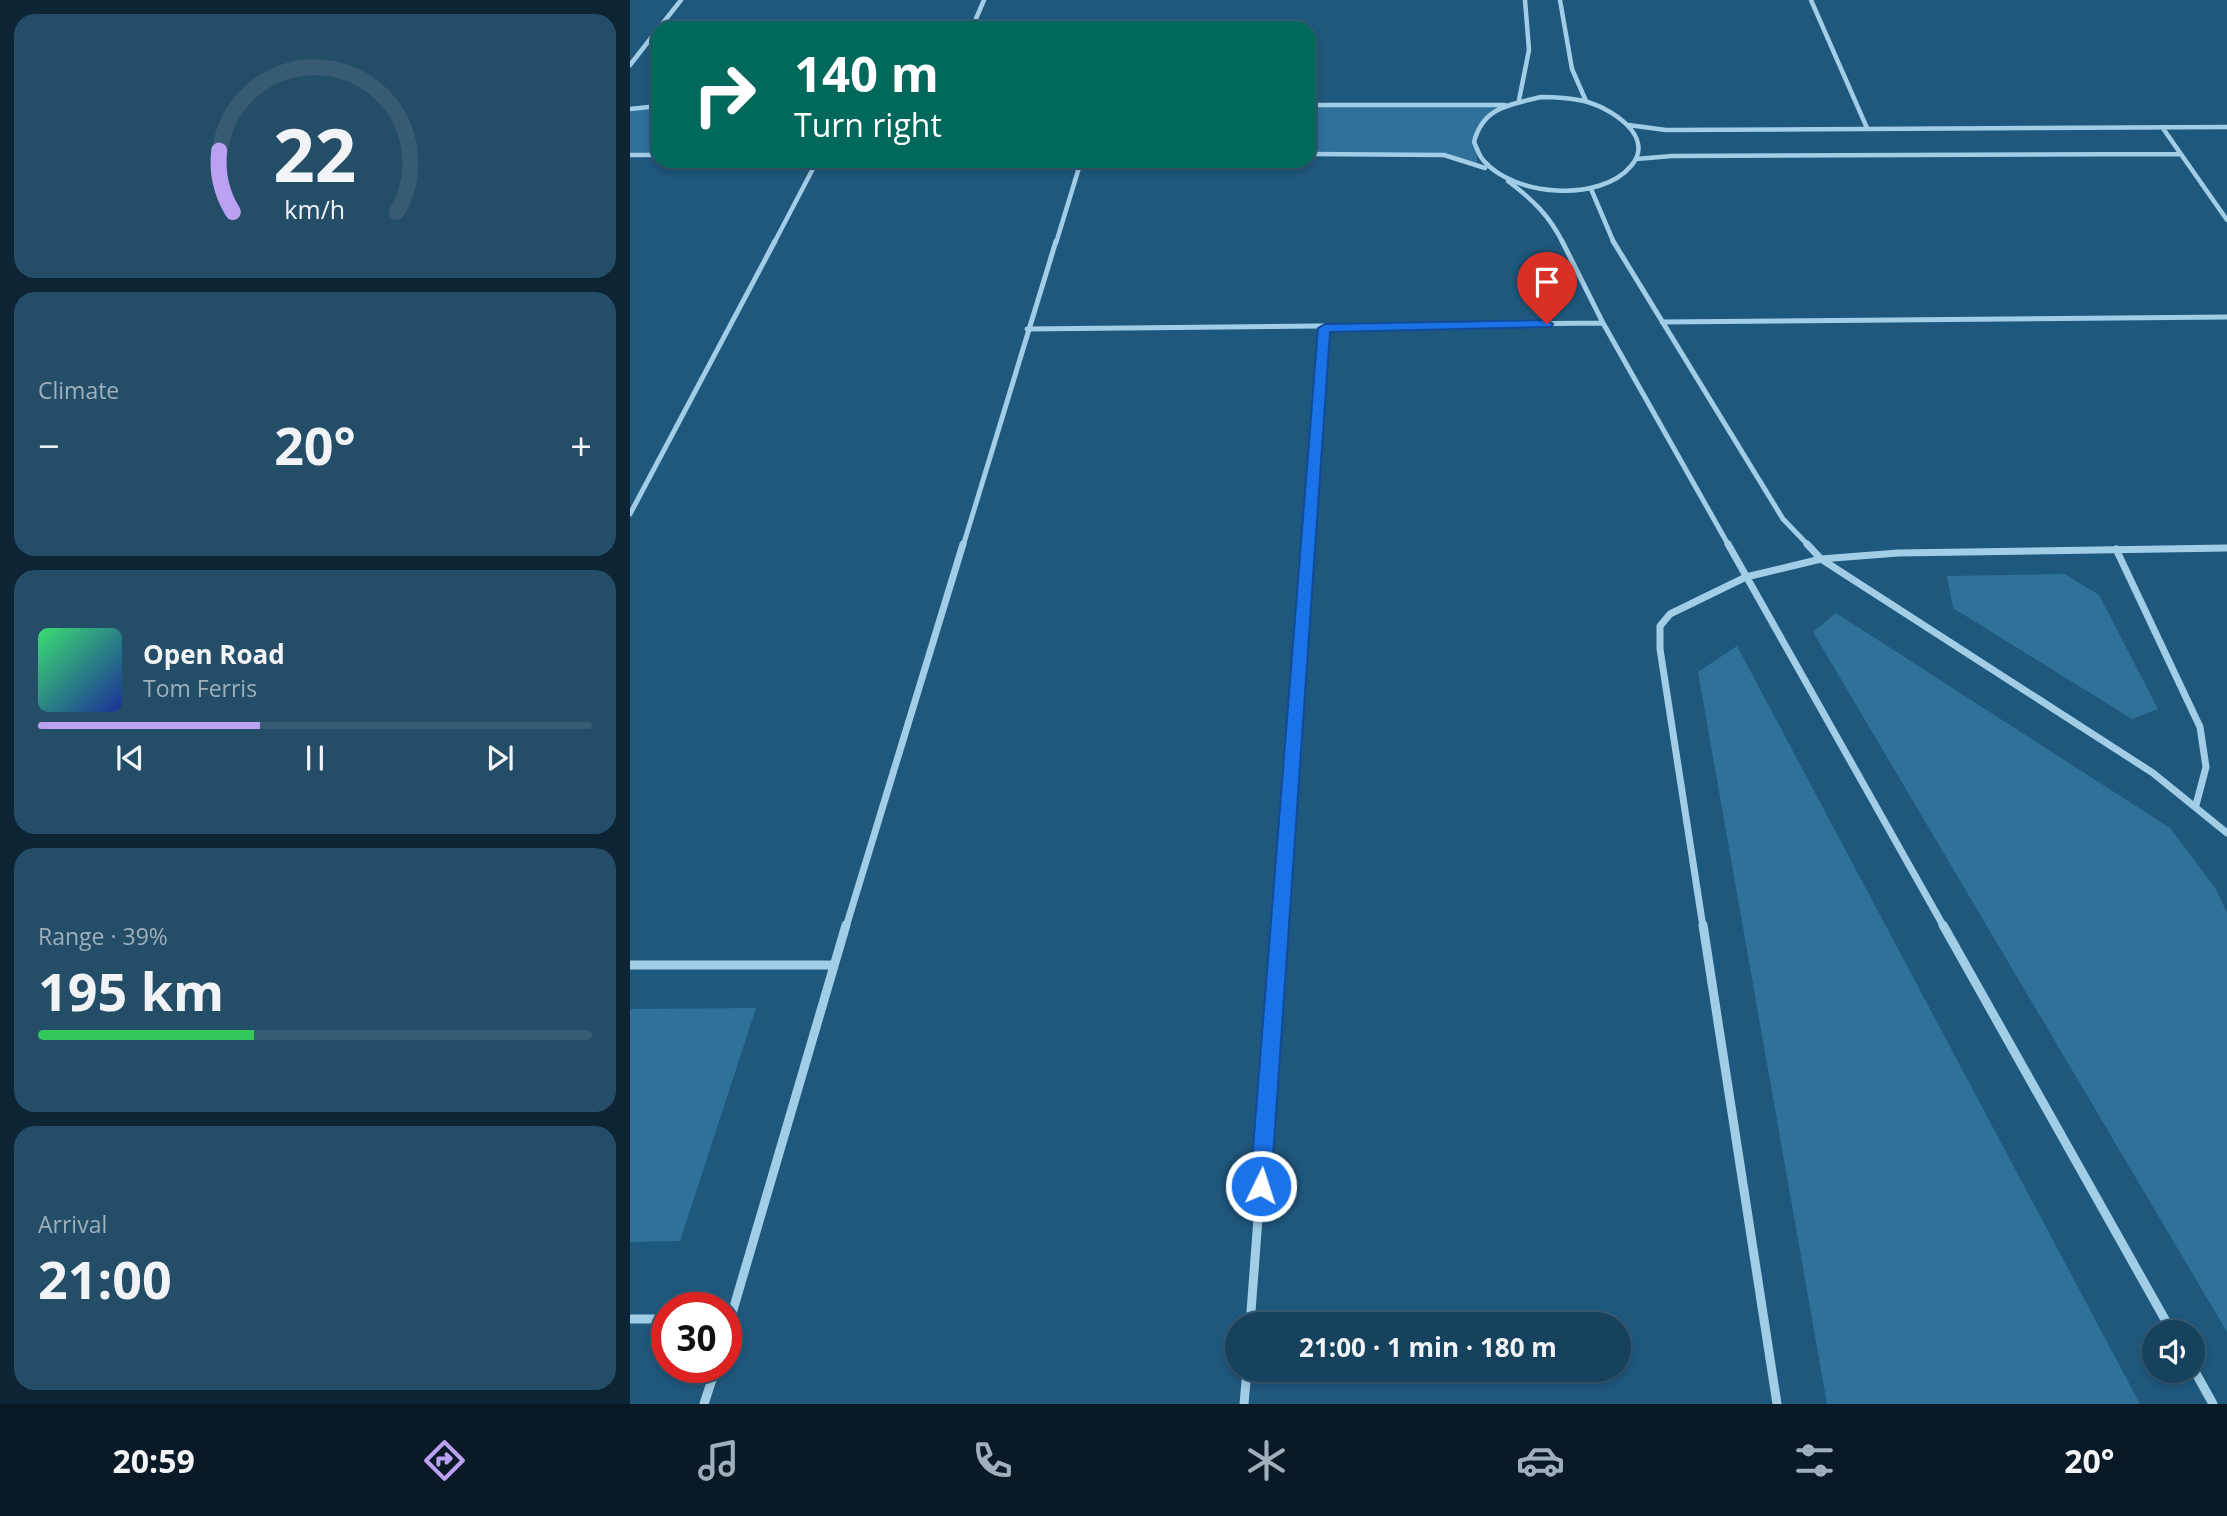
<!DOCTYPE html>
<html lang="en">
<head>
<meta charset="utf-8">
<style>
  body { margin:0; font-family:"Open Sans",sans-serif; background:#244d67; color:#f1f3f6; height:100vh; display:flex; flex-direction:column; font-size:26px; white-space:nowrap }
  * { box-sizing:border-box; margin:0 }
  p { font-size:23px; color:#9eb0bc }
  .icon { flex:none; width:38px; height:38px; fill:none; stroke:currentColor; stroke-width:2; stroke-linecap:round; stroke-linejoin:round }
  .map { position:relative; flex:1; overflow:hidden }
  .panel { display:flex; flex-direction:column; gap:14px; padding:14px; background:#0d2434; width:630px }
  .panel>* { flex:none }
  .guide { position:absolute; left:21px; top:21px; width:665px; height:147px; border-radius:21px; box-shadow:0 4px 10px #0003,0 0 0 2px #365b73; background:#00695c; color:#fff; overflow:hidden }
  .fabs { position:absolute; left:1512px; top:1320px; display:grid; gap:14px }
  .fabs a { display:grid; place-items:center; width:63px; height:63px; border-radius:50%; background:#17425e; box-shadow:0 4px 10px #0003,0 0 0 2px #365b73; font-size:35px }
  .speed { position:absolute; left:21px; top:1292px; display:flex; gap:14px; font-size:35px; font-weight:700; text-align:center }
  .speed>* { display:grid; place-content:center; width:91px; height:91px; border-radius:50%; background:#17425e; box-shadow:0 4px 10px #0003,0 0 0 2px #365b73; line-height:1 }
  .speed .limit { border:10px solid #d22; background:#fff; color:#111 }
  .pin { position:absolute; display:grid; place-items:center; width:60px; height:60px; color:#fff; margin:-72px -30px; border-radius:50% 50% 50% 0; rotate:-45deg; box-shadow:0 0 7px #0007 }
  .pin .icon { rotate:45deg }
  .me { position:absolute; width:77px; margin:-38px; rotate:4deg; stroke-linejoin:round; filter:drop-shadow(0 0 5px #0008) }
  .turn { display:flex; align-items:center; gap:24px; height:147px; padding:0 28px; font-size:32px }
  .turn .icon { width:91px; height:91px; stroke-width:2.5 }
  .turn b { display:block; font-size:49px; line-height:60px }
  .big { font-size:52px; font-weight:700; line-height:1.1 }
  .panel .card { flex:1; display:flex; flex-direction:column; justify-content:center; gap:10px; min-width:0; padding:0 24px; border-radius:21px; background:#244d67 }
  .panel .dial { align-items:center; gap:0 }
  .dial svg { height:182px; overflow:visible; fill:none; stroke:#365b73; stroke-width:7; stroke-linecap:round; text-anchor:middle }
  .dial text { fill:#f1f3f6; stroke:none }
  .song { display:flex; align-items:center; gap:21px }
  .cover { width:84px; height:84px; border-radius:10px; background:linear-gradient(135deg,hsl(140 70% 55%),hsl(230 70% 35%)) }
  .played { height:7px; border-radius:4px; background:linear-gradient(90deg,#bca0f2 40%,#365b73 40%) }
  .keys { display:flex; justify-content:space-around; direction:ltr }
  .heat { display:flex; justify-content:space-between; align-items:center; font-size:38px; direction:ltr }
  .charge { height:10px; border-radius:5px; background:linear-gradient(90deg,#34c759 39%,#365b73 0) }
  .trip { position:absolute; left:595px; top:1312px; width:406px; height:70px; border-radius:35px; background:#17425e; box-shadow:0 4px 10px #0003,0 0 0 2px #365b73; font-weight:700; line-height:70px; text-align:center }
  .tab-bar { display:flex; height:112px; justify-content:space-around; align-items:center; background:#091a26; color:#9eb0bc }
  .tab-bar .icon { width:49px; height:49px }
  .tab-bar .on { color:#bca0f2 }
  .tab-bar b { font-size:32px; color:#f1f3f6 }
  main { display:flex; flex:1; min-height:0 }
  .map>svg:first-child { display:block }
  .green { fill:#2f7199 }
  .lines { fill:none; stroke-linecap:round; stroke-linejoin:round }
  .minor-far3 { stroke:#a2cde7; stroke-width:4.5 }
  .minor-far2 { stroke:#a2cde7; stroke-width:5 }
  .minor-far1 { stroke:#a2cde7; stroke-width:7 }
  .minor { stroke:#a2cde7; stroke-width:9 }
  .route { fill:#1a73e8; stroke:#114b97; stroke-width:2 }
</style>
</head>
<body>
<main>
<section class="panel">
<div class="card dial"><svg viewBox="0 0 100 80">
<path d="M14 69A42 42 0 1 1 86 69"/>
<path d="M14 69A42 42 0 0 1 8 42" stroke="#bca0f2"/>
<text x="50" y="56" font-size="32" font-weight="700">22</text>
<text x="50" y="72" font-size="11">km/h</text>
</svg></div>
<div class="card"><p>Climate</p>
<div class="heat"><a>−</a><b class="big">20°</b><a>+</a></div>
</div>
<div class="card">
<div class="song"><i class="cover"></i><div><b>Open Road</b><p>Tom Ferris</p></div></div>
<div class="played"></div>
<div class="keys"><svg class="icon" aria-label="previous" viewBox="0 0 24 24"><path d="M18 5L8 12l10 7zM5 5v14"/></svg><svg class="icon" aria-label="pause" viewBox="0 0 24 24"><path d="M8 5v14M16 5v14"/></svg><svg class="icon" aria-label="next" viewBox="0 0 24 24"><path d="M6 5l10 7-10 7zM19 5v14"/></svg></div>
</div>
<div class="card"><p>Range · 39%</p><b class="big">195 km</b><div class="charge"></div></div>
<div class="card"><p>Arrival</p><b class="big">21:00</b></div>
</section>
<div class="map">
<svg width="1597" height="1404" viewBox="0 0 1597 1404">
  <rect width="100%" height="100%" fill="#1f587d"/>
  <!-- green -->
  <path class="green" d="M679,105h197l-29,21v39l-33,-10h-135z
    M28,106v50h-28v-47z
    M1435,574l34,21 59,114 -26,10 -179,-111 -6,-32z
    M1206,613l334,215 46,61 11,24v419l-414,-700z
    M1107,646l403,758h-313l-129,-732z
    M126,1008l-76,233 -50,1v-233z"/>
  <g class="lines">
    <!-- minor-far3 -->
    <path class="minor-far3" d="M930,0l12,69 14,32
      M1181,0l56,128
      M29,28l22,-28
      M342,28l12,-28
      M0,65l28,-36
      M911,97c14,0 29,1 43,4 25,6 73,35 47,65 -31,37 -117,30 -147,-5 -5,-5 -7,-13 -10,-19 9,-35 35,-37 67,-45z
      M889,100l10,-50 -4,-50
      M679,105h196
      M0,109l28,-3
      M998,125l38,5 561,-3
      M1532,127l65,93
      M679,154l135,1 41,13
      M0,155h28
      M1006,159l36,-3 508,-2
      M878,181c25,19 41,34 55,62
      M961,189l23,54
      M144,243l43,-82
      M426,243l25,-82"/>
    <!-- minor-far2 -->
    <path class="minor-far2" d="M932,241l41,82 126,223
      M983,241l170,278 26,27
      M1032,322l565,-5
      M397,329l576,-6
      M0,514l145,-273
      M333,546l93,-305
      M679,546l16,-218"/>
    <!-- minor-far1 -->
    <path class="minor-far1" d="M1098,544l216,383
      M1177,544l14,15 332,214 74,60
      M1486,549l84,178 6,40 -10,38
      M216,927l117,-383
      M650,927l29,-383
      M1073,927l-43,-278v-23l10,-12 76,-37 75,-18 77,-6 329,-5"/>
    <!-- minor -->
    <path class="minor" d="M1073,925l74,479
      M1313,925l229,407
      M0,965h204
      M0,1319h37
      M620,1325l30,-400
      M96,1334l120,-409
      M1563,1368l20,36
      M74,1404l12,-37
      M614,1404l3,-34"/>
  </g>
  <!-- route -->
  <path class="route" d="M917,320l6,4 -2,3 -221,5 -59,854 -3,8 -7,3 -8,-3 -3,-8 68,-858 7,-4z"/>
</svg>
<div class="fabs">
<a><svg class="icon" aria-label="sound" viewBox="0 0 24 24"><path d="M4 9h4l5-4v14l-5-4H4zM17 9q2 3 0 6"/></svg></a>
</div>
<div class="speed"><div class="limit">30</div></div>
<div class="pin" style="left:917px;top:324px;background:#d93025"><svg class="icon" aria-label="arrive" viewBox="0 0 24 24"><path d="M6 21V4h12l-3 4 3 4H6"/></svg></div>
<svg class="me" style="left:631px;top:1186px" viewBox="-20 -20 40 40"><circle r="17" fill="#1a73e8" stroke="#fff" stroke-width="3"/><path d="M0-11L8 9 0 5-8 9z" fill="#fff"/></svg>
<div class="trip">21:00 · 1 min · 180 m</div>
<div class="guide">
<div class="turn"><svg class="icon" aria-label="right" viewBox="0 0 24 24"><path d="M7 20v-9h11M14 6l5 5-5 5"/></svg><div><b>140 m</b>Turn right</div></div>
</div>
</div>
</main>
<nav class="tab-bar">
<b>20:59</b>
<svg class="icon on" aria-label="directions" viewBox="0 0 24 24"><path d="M12 3l9 9-9 9-9-9zM9 14v-3h6M13 9l2 2-2 2"/></svg>
<svg class="icon" aria-label="music" viewBox="0 0 24 24"><path d="M9 18V5l10-2v13"/><circle cx="6" cy="18" r="3"/><circle cx="16" cy="16" r="3"/></svg>
<svg class="icon" aria-label="phone" viewBox="0 0 24 24"><path d="M5 4h4l2 5-3 2q2 4 5 5l2-3 5 2v4C11 20 4 13 5 4z"/></svg>
<svg class="icon" aria-label="climate" viewBox="0 0 24 24"><path d="M12 3v18M4 7l16 10M4 17L20 7"/></svg>
<svg class="icon" aria-label="car" viewBox="0 0 24 24"><path d="M5 17H2v-5l4-1 3-4h7l3 4 3 1v5h-3M9 17h6M6 11h13"/><circle cx="7" cy="17" r="2"/><circle cx="17" cy="17" r="2"/></svg>
<svg class="icon" aria-label="filters" viewBox="0 0 24 24"><path d="M4 7h16M4 17h16"/><circle cx="9" cy="7" r="2"/><circle cx="15" cy="17" r="2"/></svg>
<b>20°</b>
</nav>
</body>
</html>
